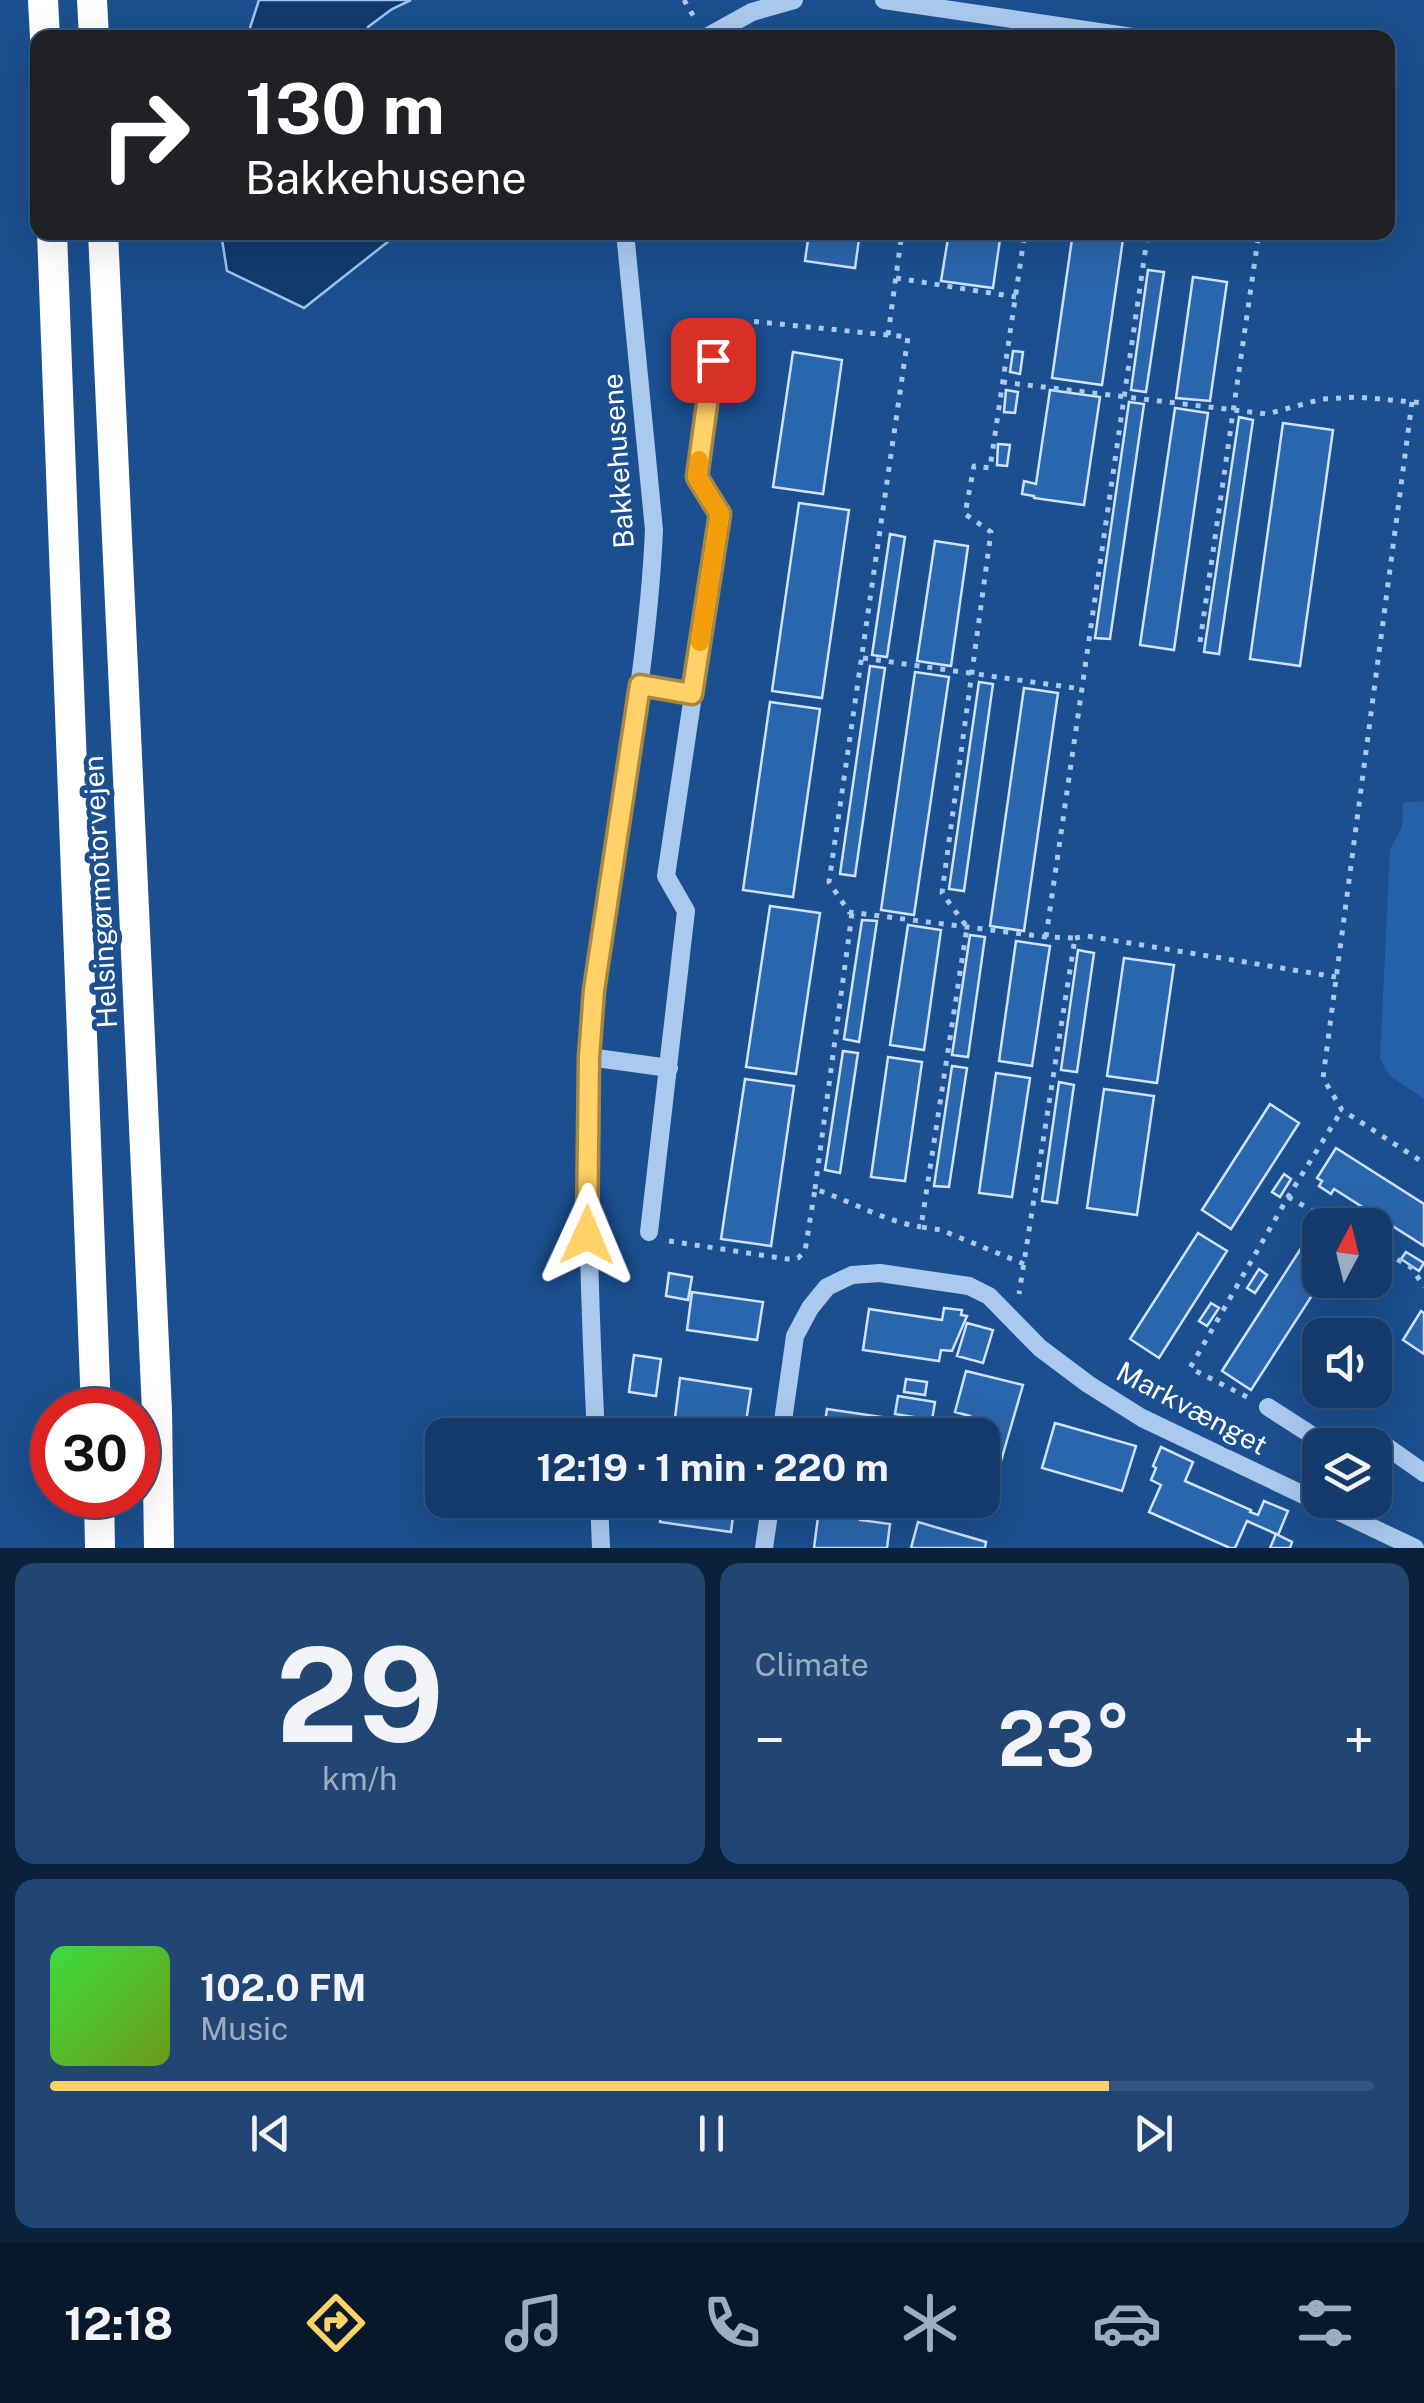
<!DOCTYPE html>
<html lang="en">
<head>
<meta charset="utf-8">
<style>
  body { margin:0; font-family:"Public Sans",sans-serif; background:#214673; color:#f1f3f6; height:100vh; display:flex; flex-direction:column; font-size:38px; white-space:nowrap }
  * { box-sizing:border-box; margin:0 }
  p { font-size:32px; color:#9dadc1 }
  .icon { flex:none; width:55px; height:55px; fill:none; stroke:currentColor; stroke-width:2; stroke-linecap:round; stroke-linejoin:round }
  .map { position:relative; height:1548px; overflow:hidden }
  .details { display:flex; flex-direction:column; gap:15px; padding:15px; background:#0b203b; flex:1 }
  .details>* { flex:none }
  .guide { position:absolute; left:30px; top:30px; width:1365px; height:210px; border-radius:20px; box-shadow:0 10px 40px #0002,0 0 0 2px #33557e; background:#202124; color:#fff; overflow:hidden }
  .needle { width:65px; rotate:7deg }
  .tools { position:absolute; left:1302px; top:1208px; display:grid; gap:20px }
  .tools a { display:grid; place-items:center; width:90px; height:90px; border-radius:20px; background:#143b6b; box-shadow:0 10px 40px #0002,0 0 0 2px #33557e; font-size:50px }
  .speed { position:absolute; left:30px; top:1388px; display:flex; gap:20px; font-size:50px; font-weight:700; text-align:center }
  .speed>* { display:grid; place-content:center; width:130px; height:130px; border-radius:50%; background:#143b6b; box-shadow:0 10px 40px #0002,0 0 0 2px #33557e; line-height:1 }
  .speed .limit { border:15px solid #d22; background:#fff; color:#111 }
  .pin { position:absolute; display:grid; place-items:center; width:85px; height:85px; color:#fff; margin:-42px; border-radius:20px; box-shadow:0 5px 15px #0006 }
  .me { position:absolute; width:110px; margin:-55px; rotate:1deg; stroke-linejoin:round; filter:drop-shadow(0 0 8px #0008) }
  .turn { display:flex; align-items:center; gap:35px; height:210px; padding:0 50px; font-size:45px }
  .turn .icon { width:130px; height:130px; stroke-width:2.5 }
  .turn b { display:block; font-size:70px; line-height:85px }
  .big { font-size:75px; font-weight:700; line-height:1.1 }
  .details .card { flex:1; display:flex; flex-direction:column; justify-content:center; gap:15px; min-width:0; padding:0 35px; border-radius:20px; background:#214673 }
  .details .dial { align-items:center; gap:0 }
  .dial b { font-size:130px; line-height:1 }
  .song { display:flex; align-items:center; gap:30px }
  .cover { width:120px; height:120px; border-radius:15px; background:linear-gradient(135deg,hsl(120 70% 55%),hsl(80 70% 35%)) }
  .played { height:10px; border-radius:5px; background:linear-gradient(90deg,#ffd166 80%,#33557e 80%) }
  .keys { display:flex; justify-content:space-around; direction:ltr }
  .heat { display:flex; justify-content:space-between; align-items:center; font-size:55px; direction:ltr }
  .details .tiles { flex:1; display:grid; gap:15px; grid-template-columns:1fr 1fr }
  .card:last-child { grid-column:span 2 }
  .trip { position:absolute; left:425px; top:1418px; width:575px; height:100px; border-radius:20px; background:#143b6b; box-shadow:0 10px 40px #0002,0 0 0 2px #33557e; font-weight:700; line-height:100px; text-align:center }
  .tab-bar { display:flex; height:160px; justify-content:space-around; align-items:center; background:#08182b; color:#9dadc1 }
  .tab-bar .icon { width:70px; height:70px }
  .tab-bar .current { color:#ffd166 }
  .tab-bar b { font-size:45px; color:#f1f3f6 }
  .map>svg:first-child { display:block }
  .green { fill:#2461a8 }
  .water { fill:#123a6d; stroke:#9cc4f0; stroke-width:2.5 }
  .building { fill:#2a66ad; stroke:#cfe3fa; stroke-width:2.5 }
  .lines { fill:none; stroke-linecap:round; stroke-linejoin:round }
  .path { stroke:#a9c9ee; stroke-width:5; stroke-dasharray:5 8; stroke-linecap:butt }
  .minor { stroke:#a9c9ee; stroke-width:18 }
  .highway { stroke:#fff; stroke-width:30 }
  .route-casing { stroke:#a68842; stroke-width:25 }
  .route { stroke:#ffd166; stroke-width:18 }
  .slow { stroke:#f59e0b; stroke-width:18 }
  .labels { text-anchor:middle; stroke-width:10; stroke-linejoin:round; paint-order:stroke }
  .street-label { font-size:28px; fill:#fff; stroke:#1b4f8f }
</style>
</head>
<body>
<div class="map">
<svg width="1424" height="1548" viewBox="0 0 1424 1548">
  <rect width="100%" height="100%" fill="#1b4f8f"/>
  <!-- green -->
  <path class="green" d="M1424,801v298l-35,-24 -9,-17 10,-208 12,-23 1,-24z"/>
  <!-- water -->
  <path class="water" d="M259,0h152l-19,9 -24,18 -1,10h-120z
    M221,233v-1l178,1 -95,75 -77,-37z"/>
  <!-- building -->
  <path class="building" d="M809,232h51l-5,36 -50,-7z
    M949,232h52l-8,56 -52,-7z
    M1073,232h51l-22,153 -50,-7z
    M1148,270l16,2 -18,120 -15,-2z
    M1193,277l34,5 -17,119 -34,-3z
    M1013,351l10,1 -3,22 -10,-2z
    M793,352l49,8 -19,134 -50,-7z
    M1006,390l12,2 -3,21 -11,-1z
    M1050,390l50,7 -16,108 -50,-7v-2l-12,-2 2,-13 12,3z
    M1129,402l15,2 -34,235 -15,-1z
    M1175,408l33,5 -34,237 -34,-5z
    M1239,417l14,3 -34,234 -15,-2z
    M1283,423l50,7 -33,236 -50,-7z
    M998,444l12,1 -3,21 -10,-1z
    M799,503l50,7 -27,188 -50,-7z
    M890,534l15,3 -18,120 -15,-2z
    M935,541l33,5 -17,120 -34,-5z
    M870,666l15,2 -30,208 -15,-2z
    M915,672l34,5 -35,238 -33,-5z
    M979,682l14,2 -29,207 -15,-2z
    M1024,688l34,5 -34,238 -34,-5z
    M770,702l50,7 -27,188 -50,-7z
    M770,906l50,7 -24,161 -50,-7z
    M862,920l15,1 -18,121 -15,-3z
    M908,925l33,5 -17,120 -34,-5z
    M970,935l15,2 -17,120 -16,-2z
    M1016,941l34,5 -18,120 -33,-5z
    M1078,950l16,3 -17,119 -16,-2z
    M1124,958l50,7 -17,118 -50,-7z
    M843,1051l15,2 -18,120 -15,-3z
    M888,1057l34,5 -17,119 -34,-4z
    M952,1066l15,2 -18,119 -15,-1z
    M996,1073l34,5 -18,119 -33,-4z
    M745,1079l49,7 -23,160 -50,-7z
    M1059,1082l15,3 -17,118 -15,-2z
    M1104,1089l50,7 -17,119 -50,-7z
    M1270,1104l29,19 -68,106 -29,-19z
    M1336,1148l88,56v42l-90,-57 -3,5 -12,-8 3,-5 -5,-3z
    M1284,1174l7,5 -11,18 -8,-5z
    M1198,1233l29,18 -68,107 -29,-19z
    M1307,1239l13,8v33h2l-71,110 -29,-19z
    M1406,1252l18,11 -5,8 -18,-12z
    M1259,1269l8,6 -12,18 -8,-5z
    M669,1273l23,4 -4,23 -22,-4z
    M692,1292l71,10 -6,38 -70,-10z
    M1211,1303l8,5 -12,18 -8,-5z
    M944,1308l18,2 -1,5 6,1 -15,35 -11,-1 -2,11 -76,-11 6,-41 73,11z
    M1421,1311l3,2v41l-21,-14z
    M967,1323l26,7 -10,33 -26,-7z
    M634,1355l27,4 -5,37 -27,-4z
    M966,1371l57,14 -22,76 -19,-6v-20h-17l5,-19 -15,-4z
    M680,1378l71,11 -7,46 -71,-1z
    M906,1379l21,3 -2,13 -21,-3z
    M898,1396l37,6 -3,18 -37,-6z
    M827,1409l82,12 -2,14h-84z
    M1055,1423l81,23 -14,45 -80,-23z
    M1161,1447l32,15 -8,19 66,29 -1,2 8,3 6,-14 24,10 -10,24 14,7 -2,6h-20l6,-14 -29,-13 -12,27h-5l-81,-36 12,-27 -10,-5 5,-12 -3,-2z
    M629,1500h25l-2,13 -16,-3 1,-3 -8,-1z
    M663,1500h72l-4,32 -71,-10z
    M810,1500l52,6 -2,14 30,4 -3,24h-73l4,-31 -10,-2z
    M918,1522l68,20 -1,6h-74z"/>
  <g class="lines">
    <!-- path -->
    <path class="path" d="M684,0l10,17
      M896,278l120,19
      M888,335l14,-103
      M726,346l23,-25 159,16 -79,545 20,30 197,25 29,1 -56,356
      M1002,382l265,32 55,-15 35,-2 67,6
      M1412,402l-89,676 19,32 82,53
      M1200,642l59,-410
      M863,658l219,31
      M1046,937l102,-705
      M1075,938l12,-2 249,41
      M815,1189l37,-276
      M1288,1197l50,28
      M669,1241l118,18 11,-1 7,-7 10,-62c36,12 68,32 106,38
      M1375,1246l37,22 12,19
      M1024,1264l-83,-34 -20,-3 46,-300 -25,-34 49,-361 -26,-18 9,-48 16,2 35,-236
      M1247,1397l-57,-29 98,-171 54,-87"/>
    <!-- minor -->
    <path class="minor" d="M884,0l255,38
      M705,38l47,-26 42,-12
      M640,685l52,9
      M589,1057l80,11
      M649,1232l37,-321 -20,-35 54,-361 -23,-38 16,-117
      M1268,1407l59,38
      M596,1435c-5,-101 -9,-202 -8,-303 1,-48 0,-96 6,-144 19,-153 53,-304 60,-458l-29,-298
      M781,1435l14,-99 15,-28 17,-21 25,-12 28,-2 89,13 20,10 51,52 48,36 54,34 273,130
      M1367,1445l6,-8 51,36
      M599,1500l2,48
      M764,1548l7,-48"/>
    <!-- highway -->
    <path class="highway" d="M43,0l2,38
      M92,0l2,38
      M52,232l44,1178
      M103,232l54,1179 2,137
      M99,1495l1,53"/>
  </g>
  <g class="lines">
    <defs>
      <path id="route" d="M587,1235l2,-178 5,-67 46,-305 52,9 28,-180 -23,-37 16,-117"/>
    </defs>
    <!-- route casing -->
    <use href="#route" class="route-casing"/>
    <!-- route -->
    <use href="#route" class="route"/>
    <!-- slow -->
    <path class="slow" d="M699,460l-2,17 23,37 -20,128"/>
  </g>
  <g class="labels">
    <!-- street labels -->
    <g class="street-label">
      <text transform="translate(618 461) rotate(-94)" y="10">Bakkehusene</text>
      <text transform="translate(100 892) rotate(-93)" y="10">Helsingørmotorvejen</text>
      <text transform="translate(1192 1408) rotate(28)" y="10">Markvænget</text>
    </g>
  </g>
</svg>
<div class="tools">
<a><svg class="needle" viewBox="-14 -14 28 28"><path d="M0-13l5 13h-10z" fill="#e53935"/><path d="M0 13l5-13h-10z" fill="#9dadc1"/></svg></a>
<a><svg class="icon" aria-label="sound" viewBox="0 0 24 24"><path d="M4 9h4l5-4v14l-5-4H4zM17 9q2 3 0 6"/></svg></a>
<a><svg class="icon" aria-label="layers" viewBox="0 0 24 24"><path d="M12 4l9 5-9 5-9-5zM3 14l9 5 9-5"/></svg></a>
</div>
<div class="speed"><div class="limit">30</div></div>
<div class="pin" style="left:713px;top:360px;background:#d93025"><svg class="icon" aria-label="arrive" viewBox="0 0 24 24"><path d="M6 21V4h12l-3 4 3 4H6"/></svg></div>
<svg class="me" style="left:587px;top:1235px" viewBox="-20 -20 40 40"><path d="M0-17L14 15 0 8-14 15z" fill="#ffd166" stroke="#fff" stroke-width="4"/></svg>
<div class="trip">12:19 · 1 min · 220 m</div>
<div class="guide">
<div class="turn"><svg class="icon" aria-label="right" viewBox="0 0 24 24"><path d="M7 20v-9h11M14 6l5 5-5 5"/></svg><div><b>130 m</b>Bakkehusene</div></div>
</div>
</div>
<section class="details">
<div class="tiles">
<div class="card dial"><b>29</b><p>km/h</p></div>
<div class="card"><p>Climate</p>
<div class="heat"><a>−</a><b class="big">23°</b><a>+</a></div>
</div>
<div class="card">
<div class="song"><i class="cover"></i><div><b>102.0 FM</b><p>Music</p></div></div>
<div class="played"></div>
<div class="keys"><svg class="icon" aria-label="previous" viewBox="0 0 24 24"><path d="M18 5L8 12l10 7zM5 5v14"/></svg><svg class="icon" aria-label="pause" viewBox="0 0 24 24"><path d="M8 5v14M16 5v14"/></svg><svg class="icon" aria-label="next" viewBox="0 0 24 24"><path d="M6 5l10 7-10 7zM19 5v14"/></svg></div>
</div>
</div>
</section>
<nav class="tab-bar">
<b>12:18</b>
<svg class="icon current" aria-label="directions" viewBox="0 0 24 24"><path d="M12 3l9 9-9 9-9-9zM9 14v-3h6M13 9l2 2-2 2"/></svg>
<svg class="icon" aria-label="music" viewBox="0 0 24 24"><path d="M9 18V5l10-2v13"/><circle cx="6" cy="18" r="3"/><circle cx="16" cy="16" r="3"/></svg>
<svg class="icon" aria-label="phone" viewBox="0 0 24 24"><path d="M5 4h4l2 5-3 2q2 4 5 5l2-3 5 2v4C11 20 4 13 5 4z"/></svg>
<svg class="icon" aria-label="climate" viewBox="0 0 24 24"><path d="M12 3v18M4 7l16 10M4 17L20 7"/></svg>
<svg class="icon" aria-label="car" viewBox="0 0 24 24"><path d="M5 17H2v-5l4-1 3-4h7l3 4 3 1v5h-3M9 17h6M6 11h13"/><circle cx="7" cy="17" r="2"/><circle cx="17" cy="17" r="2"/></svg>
<svg class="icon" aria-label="filters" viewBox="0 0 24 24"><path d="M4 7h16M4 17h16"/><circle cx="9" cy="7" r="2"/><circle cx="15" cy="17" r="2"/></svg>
</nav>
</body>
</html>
